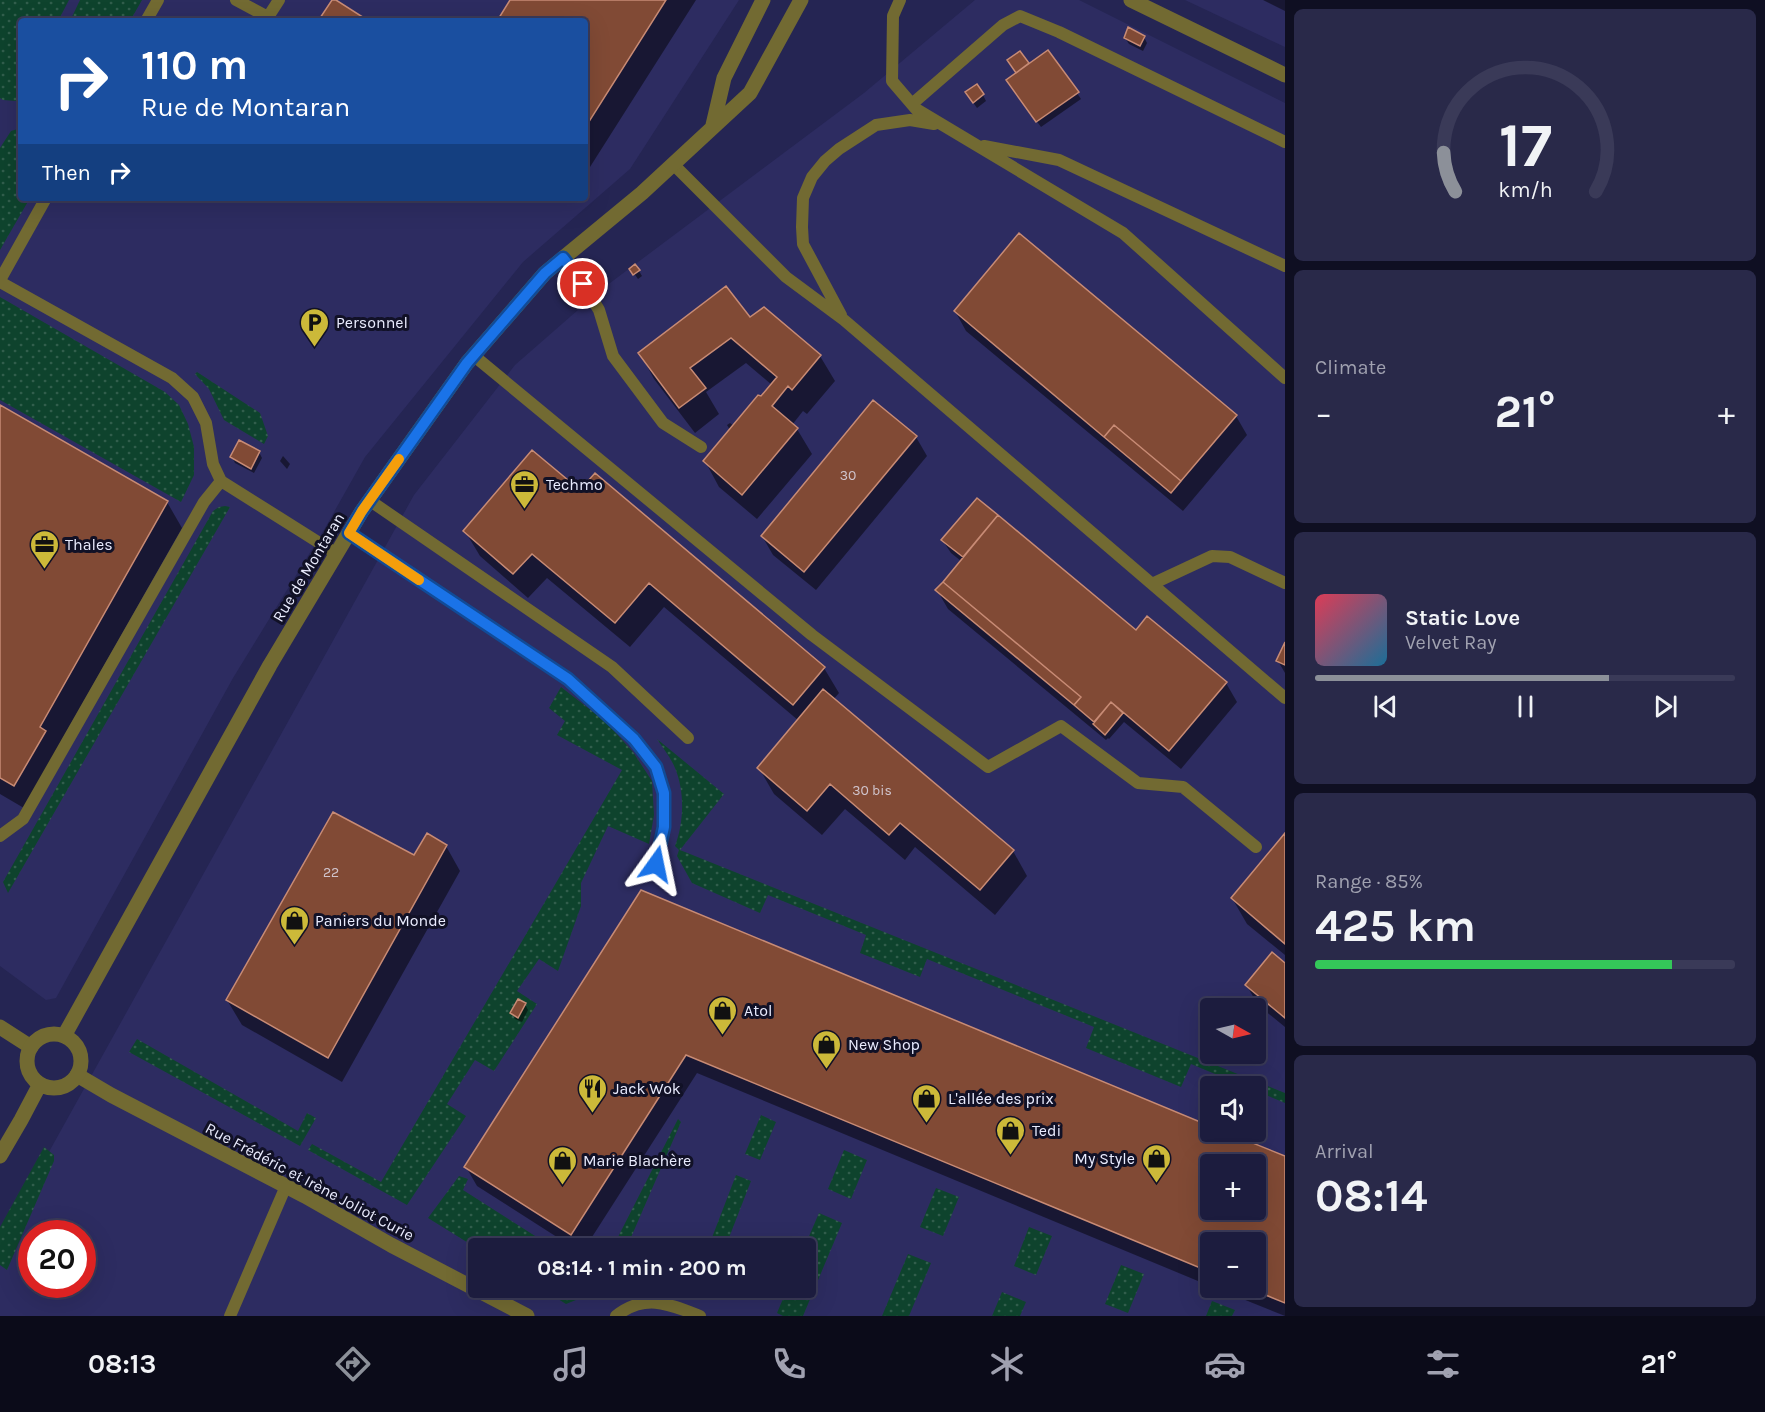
<!DOCTYPE html>
<html lang="en">
<head>
<meta charset="utf-8">
<style>
  body { margin:0; font-family:Karla,sans-serif; background:#292949; color:#f1f3f6; height:100vh; display:flex; flex-direction:column; font-size:22px; white-space:nowrap }
  * { box-sizing:border-box; margin:0 }
  p { font-size:20px; color:#a0a1b0 }
  .icon { flex:none; width:33px; height:33px; fill:none; stroke:currentColor; stroke-width:2; stroke-linecap:round; stroke-linejoin:round }
  .map { position:relative; flex:1; overflow:hidden }
  .drawer { display:flex; flex-direction:column; gap:9px; padding:9px; background:#0f0f22; width:480px }
  .drawer>* { flex:none }
  .guide { position:absolute; left:18px; top:18px; width:570px; height:183px; border-radius:6px; box-shadow:0 6px 24px #0002,0 0 0 2px #3a3a58; background:#1a4fa0; color:#fff; overflow:hidden }
  .needle { width:39px; rotate:98deg }
  .fabs { position:absolute; left:1200px; top:998px; display:grid; gap:12px }
  .fabs a { display:grid; place-items:center; width:66px; height:66px; border-radius:6px; background:#1c1c3e; box-shadow:0 6px 24px #0002,0 0 0 2px #3a3a58; font-size:30px }
  .speed { position:absolute; left:18px; top:1220px; display:flex; gap:12px; font-size:30px; font-weight:700; text-align:center }
  .speed>* { display:grid; place-content:center; width:78px; height:78px; border-radius:50%; background:#1c1c3e; box-shadow:0 6px 24px #0002,0 0 0 2px #3a3a58; line-height:1 }
  .speed .limit { border:9px solid #d22; background:#fff; color:#111 }
  .pin { position:absolute; display:grid; place-items:center; width:51px; height:51px; color:#fff; margin:-26px; border:3px solid #fff; border-radius:50%; box-shadow:0 2px 6px #0007 }
  .me { position:absolute; width:66px; margin:-33px; rotate:12deg; stroke-linejoin:round; filter:drop-shadow(0 0 4px #0008) }
  .turn { display:flex; align-items:center; gap:21px; height:126px; padding:0 24px; font-size:27px }
  .turn .icon { width:78px; height:78px; stroke-width:2.5 }
  .turn b { display:block; font-size:42px; line-height:51px }
  .then { display:flex; align-items:center; height:57px; padding:0 24px; background:#0003; gap:12px; font-size:22px }
  .big { font-size:45px; font-weight:700; line-height:1.1 }
  .drawer .widget { flex:1; display:flex; flex-direction:column; justify-content:center; gap:9px; min-width:0; padding:0 21px; border-radius:9px; background:#292949 }
  .drawer .dial { align-items:center; gap:0 }
  .dial svg { height:156px; overflow:visible; fill:none; stroke:#3a3a58; stroke-width:7; stroke-linecap:round; text-anchor:middle }
  .dial text { fill:#f1f3f6; stroke:none }
  .song { display:flex; align-items:center; gap:18px }
  .cover { width:72px; height:72px; border-radius:9px; background:linear-gradient(135deg,hsl(350 70% 55%),hsl(200 70% 35%)) }
  .played { height:6px; border-radius:3px; background:linear-gradient(90deg,#8c9099 70%,#3a3a58 70%) }
  .keys { display:flex; justify-content:space-around; direction:ltr }
  .heat { display:flex; justify-content:space-between; align-items:center; font-size:33px; direction:ltr }
  .charge { height:9px; border-radius:4px; background:linear-gradient(90deg,#34c759 85%,#3a3a58 0) }
  .trip { position:absolute; left:468px; top:1238px; width:348px; height:60px; border-radius:6px; background:#1c1c3e; box-shadow:0 6px 24px #0002,0 0 0 2px #3a3a58; font-weight:700; line-height:60px; text-align:center }
  .tab-bar { display:flex; height:96px; justify-content:space-around; align-items:center; background:#0b0b19; color:#a0a1b0 }
  .tab-bar .icon { width:42px; height:42px }
  .tab-bar .active { color:#8c9099 }
  .tab-bar b { font-size:27px; color:#f1f3f6 }
  main { display:flex; flex:1; min-height:0 }
  .map>svg:first-child { display:block }
  .built { fill:#2d2c61; fill-rule:evenodd }
  .green { fill:url(#green-dots) }
  .shadow { fill:#0007; fill-rule:evenodd }
  .building { fill:#814a35; stroke:#c88b75; stroke-width:1.5; fill-rule:evenodd }
  .lines { fill:none; stroke-linecap:round; stroke-linejoin:round }
  .service { stroke:#726a32; stroke-width:12 }
  .minor { stroke:#726a32; stroke-width:15 }
  .tertiary { stroke:#726a32; stroke-width:15 }
  .route-casing { stroke:#114b97; stroke-width:15 }
  .route { stroke:#1a73e8; stroke-width:10 }
  .slow { stroke:#f59e0b; stroke-width:10 }
  .labels { text-anchor:middle; stroke-width:6; stroke-linejoin:round; paint-order:stroke }
  .number-label { font-size:14px; fill:#d0c4cc }
  .poi-label { font-size:16px; fill:#eaecfe; stroke:#111126; text-anchor:start }
  .street-label { font-size:16px; fill:#eaecfe; stroke:#111126 }
</style>
</head>
<body>
<main>
<div class="map">
<svg width="1285" height="1316" viewBox="0 0 1285 1316">
  <defs>
    <pattern id="green-dots" width="8" height="8" patternUnits="userSpaceOnUse" patternTransform="scale(1.5)"><rect width="8" height="8" fill="#0e432d"/><path d="M2 2h.1M6 6h.1" fill="none" stroke="#315e4c" stroke-width="1.8" stroke-linecap="round"/></pattern>
  </defs>
  <rect width="100%" height="100%" fill="#252553"/>
  <!-- built -->
  <path class="built" d="M0,0h739l-109,169 -107,93 -158,195 -40,71 -92,150 -177,320 -10,2 -46,-34zM21,21h564v177h-564z
    M975,0h104l206,103v1213h-1285v-76l414,-745 101,-130 87,-76 262,-196zM1210,1008h46v45h-46zM1210,1086h46v45h-46zM1210,1164h46v45h-46zM32,1233h50v51h-50zM1210,1242h46v45h-46zM478,1248h328v39h-328z
    M1185,0h100v47z"/>
  <!-- green -->
  <path class="green" d="M0,0h69l-11,21h-37v70l-5,10 -13,-1 -3,-2z
    M80,0h62l-12,21h-60z
    M21,128v70h9l-30,52v-102l11,-17z
    M0,297l165,95 14,13 9,19 6,23v28l-13,27 -181,-102z
    M197,372l63,41 8,23 -4,8 -40,-24 -15,-31 -14,-15z
    M225,506l5,1 -222,386 -5,-11 210,-371 6,-4z
    M561,687l45,35 27,30 19,29 2,34 -5,29 -41,-18 -27,57v23l-23,65 -19,-12 -22,32 20,13 -43,67 -19,-11 -28,44 19,12 -59,89 -99,-55 4,-6 69,38 241,-412 -65,-35 8,-14 -16,-13z
    M657,739l67,55 -44,56 605,243v10l-29,-12v-5h-12l-53,-22 -10,23 -95,-39 8,-21 -167,-68 -7,18 -60,-24 6,-18 -98,-40 -8,18 -68,-30 -15,-27 2,-6 -4,-4c9,-24 10,-54 0,-78 -4,-10 -12,-20 -18,-29z
    M137,1039l161,92 9,-18 9,5 -16,28 -171,-94z
    M761,1115l15,7 -16,38 -15,-6z
    M678,1119l3,3 -52,120 -11,-5z
    M44,1147l10,8v6l-47,109 -7,-5v-38z
    M844,1150l23,10 -16,39 -23,-10z
    M736,1175l15,6 -26,67h-17z
    M459,1176l9,3 -5,11 91,58 -76,1 -50,-31z
    M936,1188l23,9 -16,39 -23,-9z
    M819,1213l23,10 -39,93h-20l-6,-3 11,-26h18v-39h-2z
    M1029,1227l23,9 -16,39 -22,-9z
    M908,1254l23,9 -22,53h-27z
    M1121,1265l23,9 -16,39 -23,-9z
    M539,1287h82l-17,13h-28l-10,4z
    M1002,1292l24,10 -6,14h-28z
    M1212,1301l23,9 -3,6h-26z"/>
  <!-- shadow -->
  <path class="shadow" d="M512,0h184l-106,167 -5,-3v-143h-86z
    M1263,0h22v11z
    M1144,37l3,6 -4,8 -14,-7 -4,-6z
    M1020,53l9,12 48,28 4,6 -40,28 -30,-41 6,-12z
    M983,95l3,6 -9,7 -7,-10z
    M631,269l8,2 3,5 -4,3z
    M955,311l281,105 11,19 -64,76 -217,-180z
    M750,319l70,37 15,25 -28,33 -4,-3 -11,14 5,4 15,25 -55,65 -38,-32 -14,-26 25,-31 -3,-5 3,-2 4,3 38,-41 -26,-22 -40,29 13,22 -24,19 -41,-54 -14,-26z
    M0,407l167,95 15,26 -126,222 -27,61 -29,-17z
    M916,437l11,19 -111,134 -43,-35 -11,-19z
    M259,452l3,6 -8,15 -19,-10 -3,-6z
    M283,456l7,8 -3,5 -7,-8z
    M581,492l243,176 15,25 -6,7 180,151 14,25 -32,39 -80,-68 -10,13 -60,-51 -23,26 -48,-41 -15,-26 40,-47 -135,-114 -34,40 -83,-69 -19,20 -48,-42 -15,-25z
    M977,500l159,132 90,51 11,19 -56,67 -57,-47 -15,17 -1,-1 -2,2 -158,-131 -11,-19 24,-29 -10,-8 -8,-12z
    M1285,645v28l-7,-12z
    M1285,835v120l-38,-31 -15,-26z
    M446,846l14,25 -118,211 -100,-57 -15,-25z
    M641,892l569,235v4h10l65,27v158l-72,-29h43v-45h-46v44l-513,-213 -112,175h-11l-97,-62 -11,-19zM1210,1164h46v45h-46z
    M1273,954l12,11v62l-27,-22 -11,-19z
    M525,1004l3,6 -6,12 -7,-3 -3,-6z"/>
  <!-- building -->
  <path class="building" d="M332,0h4l33,21h-51z
    M510,0h156l-81,128v-107h-88z
    M1128,27l17,9 -5,10 -16,-8z
    M1048,50l31,42 -43,30 -30,-42z
    M1020,51l9,12 -13,10 -9,-13z
    M977,84l7,10 -11,9 -8,-11z
    M1019,233l218,182 -56,66 -67,-56 -10,12 -150,-126z
    M635,264l5,6 -7,5 -4,-6z
    M726,286l24,31 14,-10 57,48 -29,35 -4,-4 -16,20 26,22 -56,67 -39,-34 55,-66 3,1 16,-19 -46,-39 -41,30 16,20 -27,20 -41,-55z
    M873,400l44,36 -113,136 -43,-36z
    M0,405l168,96 -128,226 6,4 -32,55 -14,-8z
    M1114,425l67,56 -10,12 -67,-56z
    M239,440l21,11 -9,18 -21,-12z
    M532,450l48,40 15,-17 230,194 -32,38 -144,-122 -34,40 -83,-69 -19,20 -50,-43z
    M977,498l21,17 -35,42 -22,-17z
    M998,515l138,115 11,-14 80,66 -58,69 -58,-49 -17,20 -20,-17 7,-8 -138,-115z
    M943,582l138,115 -7,8 -139,-115z
    M1285,642v23l-9,-4z
    M823,689l191,161 -34,40 -80,-67 -11,12 -59,-51 -23,27 -50,-43z
    M1111,702l12,11 -18,22 -12,-11z
    M333,812l81,43 13,-22 20,12 -119,213 -102,-58z
    M1285,833v111l-54,-46z
    M641,890l569,236v5h13l62,25v147l-39,-16h10v-45h-46v30l-524,-217 -115,180 -107,-68zM1210,1164h46v45h-46z
    M1272,952l13,11v55l-40,-33z
    M518,999l8,4 -8,15 -8,-5z"/>
  <g class="lines">
    <!-- service -->
    <path class="service" d="M236,0l32,17 11,-17
      M900,0l-7,16 -1,65 24,28 207,124 162,145
      M146,21l12,-21
      M912,104l91,-79 17,-9 39,16 226,110
      M984,146l75,14 226,106
      M673,164l113,113 58,43 441,378
      M563,258l20,26 16,26 14,46 50,67 38,24
      M0,280l46,-82
      M0,282l172,96 21,19 13,26 7,41 8,17 116,73
      M841,315l-38,-71 -1,-17 1,-29 9,-21 13,-16 14,-12 37,-24 34,-5 24,4
      M473,355l339,280 176,132 73,-41 77,57 45,4 73,60
      M369,500l243,167 76,71
      M349,533l219,146 66,60 22,28 8,26v34l-8,37
      M1152,584l60,-28 18,1 55,26
      M0,836l23,-17 181,-317 17,-21
      M230,1316l56,-130
      M616,1316c29,-23 53,-12 84,0"/>
    <!-- minor -->
    <path class="minor" d="M1131,0l154,75
      M0,1027l31,20
      M77,1075l34,20 194,101 86,49 136,71"/>
    <!-- tertiary -->
    <path class="tertiary" d="M713,125l11,-47 39,-78
      M27 1061a27 27 0 1 1 54 0a27 27 0 1 1-54 0Z
      M64,1036l206,-371 92,-154 105,-148 78,-90 97,-80 108,-100 51,-93
      M0,1156l21,-36 19,-36"/>
  </g>
  <g class="lines">
    <defs>
      <path id="route" d="M583,284l-20,-26 -18,15 -78,90 -105,148 -13,22 219,146 66,60 22,28 8,26v34l-8,37"/>
    </defs>
    <!-- route casing -->
    <use href="#route" class="route-casing"/>
    <!-- route -->
    <use href="#route" class="route"/>
    <!-- slow -->
    <path class="slow" d="M399,459l-37,52 -13,22 70,47"/>
  </g>
  <!-- icons -->
  <defs>
    <symbol id="parking-pin" viewBox="-11 -11 22 30"><path d="M0 17L-7.5 6A9.5 9.5 0 1 1 7.5 6Z" fill="#ccb939" stroke="#111126"/><path d="M-3.5-5.5H1a3.5 3.5 0 0 1 0 7H-1V5.5H-3.5ZM-1-3.4V-.6H.8a1.4 1.4 0 0 0 0-2.8Z" fill="#111"/></symbol>
    <symbol id="office-pin" viewBox="-11 -11 22 30"><path d="M0 17L-7.5 6A9.5 9.5 0 1 1 7.5 6Z" fill="#ccb939" stroke="#111126"/><path d="M-6-3h4V-5.5h4V-3h4V5H-6ZM-1-4.5V-3h2v-1.5ZM-6 0V1H6V0Z" fill="#111"/></symbol>
    <symbol id="shop-pin" viewBox="-11 -11 22 30"><path d="M0 17L-7.5 6A9.5 9.5 0 1 1 7.5 6Z" fill="#ccb939" stroke="#111126"/><path d="M-5-2.5h2.3a2.7 3.5 0 0 1 5.4 0H5L5.5 6h-11ZM-1.5-2.5h3a1.5 2.3 0 0 0-3 0Z" fill="#111"/></symbol>
    <symbol id="restaurant-pin" viewBox="-11 -11 22 30"><path d="M0 17L-7.5 6A9.5 9.5 0 1 1 7.5 6Z" fill="#ccb939" stroke="#111126"/><path d="M-5-6h1v4h1v-4h1v4h1v-4h1v5L-1.5 .5V6h-2V.5L-5-1ZM5-6V6H3V1.5H1.5Q1.5-4 5-6Z" fill="#111"/></symbol>
  </defs>
  <g fill-rule="evenodd">
    <use href="#parking-pin" x="298" y="306" width="33" height="45"/>
    <use href="#office-pin" x="508" y="468" width="33" height="45"/>
    <use href="#office-pin" x="28" y="528" width="33" height="45"/>
    <use href="#shop-pin" x="278" y="904" width="33" height="45"/>
    <use href="#shop-pin" x="706" y="994" width="33" height="45"/>
    <use href="#shop-pin" x="810" y="1028" width="33" height="45"/>
    <use href="#restaurant-pin" x="576" y="1072" width="33" height="45"/>
    <use href="#shop-pin" x="910" y="1082" width="33" height="45"/>
    <use href="#shop-pin" x="994" y="1114" width="33" height="45"/>
    <use href="#shop-pin" x="1140" y="1142" width="33" height="45"/>
    <use href="#shop-pin" x="546" y="1144" width="33" height="45"/>
  </g>
  <g class="labels">
    <!-- number labels -->
    <g class="number-label">
      <text x="848" y="480">30</text>
      <text x="872" y="795">30 bis</text>
      <text x="331" y="877">22</text>
    </g>
    <!-- poi labels -->
    <g class="poi-label">
      <text x="336" y="328">Personnel</text>
      <text x="546" y="490">Techmo</text>
      <text x="65" y="550">Thales</text>
      <text x="315" y="926">Paniers du Monde</text>
      <text x="744" y="1016">Atol</text>
      <text x="848" y="1050">New Shop</text>
      <text x="613" y="1094">Jack Wok</text>
      <text x="948" y="1104">L'allée des prix</text>
      <text x="1032" y="1136">Tedi</text>
      <text x="1135" y="1164" text-anchor="end">My Style</text>
      <text x="583" y="1166">Marie Blachère</text>
    </g>
    <!-- street labels -->
    <g class="street-label">
      <text transform="translate(308 567) rotate(-59)" y="6">Rue de Montaran</text>
      <text transform="translate(310 1181) rotate(28)" y="6">Rue Frédéric et Irène Joliot Curie</text>
    </g>
  </g>
</svg>
<div class="fabs">
<a><svg class="needle" viewBox="-14 -14 28 28"><path d="M0-13l5 13h-10z" fill="#e53935"/><path d="M0 13l5-13h-10z" fill="#a0a1b0"/></svg></a>
<a><svg class="icon" aria-label="sound" viewBox="0 0 24 24"><path d="M4 9h4l5-4v14l-5-4H4zM17 9q2 3 0 6"/></svg></a>
<a>+</a>
<a>−</a>
</div>
<div class="speed"><div class="limit">20</div></div>
<div class="pin" style="left:583px;top:284px;background:#d93025"><svg class="icon" aria-label="arrive" viewBox="0 0 24 24"><path d="M6 21V4h12l-3 4 3 4H6"/></svg></div>
<svg class="me" style="left:656px;top:864px" viewBox="-20 -20 40 40"><path d="M0-17L14 15 0 8-14 15z" fill="#1a73e8" stroke="#fff" stroke-width="4"/></svg>
<div class="trip">08:14 · 1 min · 200 m</div>
<div class="guide">
<div class="turn"><svg class="icon" aria-label="right" viewBox="0 0 24 24"><path d="M7 20v-9h11M14 6l5 5-5 5"/></svg><div><b>110 m</b>Rue de Montaran</div></div>
<div class="then">Then<svg class="icon" aria-label="right" viewBox="0 0 24 24"><path d="M7 20v-9h11M14 6l5 5-5 5"/></svg></div>
</div>
</div>
<section class="drawer">
<div class="widget dial"><svg viewBox="0 0 100 80">
<path d="M14 69A42 42 0 1 1 86 69"/>
<path d="M14 69A42 42 0 0 1 8 49" stroke="#8c9099"/>
<text x="50" y="56" font-size="32" font-weight="700">17</text>
<text x="50" y="72" font-size="11">km/h</text>
</svg></div>
<div class="widget"><p>Climate</p>
<div class="heat"><a>−</a><b class="big">21°</b><a>+</a></div>
</div>
<div class="widget">
<div class="song"><i class="cover"></i><div><b>Static Love</b><p>Velvet Ray</p></div></div>
<div class="played"></div>
<div class="keys"><svg class="icon" aria-label="previous" viewBox="0 0 24 24"><path d="M18 5L8 12l10 7zM5 5v14"/></svg><svg class="icon" aria-label="pause" viewBox="0 0 24 24"><path d="M8 5v14M16 5v14"/></svg><svg class="icon" aria-label="next" viewBox="0 0 24 24"><path d="M6 5l10 7-10 7zM19 5v14"/></svg></div>
</div>
<div class="widget"><p>Range · 85%</p><b class="big">425 km</b><div class="charge"></div></div>
<div class="widget"><p>Arrival</p><b class="big">08:14</b></div>
</section>
</main>
<nav class="tab-bar">
<b>08:13</b>
<svg class="icon active" aria-label="directions" viewBox="0 0 24 24"><path d="M12 3l9 9-9 9-9-9zM9 14v-3h6M13 9l2 2-2 2"/></svg>
<svg class="icon" aria-label="music" viewBox="0 0 24 24"><path d="M9 18V5l10-2v13"/><circle cx="6" cy="18" r="3"/><circle cx="16" cy="16" r="3"/></svg>
<svg class="icon" aria-label="phone" viewBox="0 0 24 24"><path d="M5 4h4l2 5-3 2q2 4 5 5l2-3 5 2v4C11 20 4 13 5 4z"/></svg>
<svg class="icon" aria-label="climate" viewBox="0 0 24 24"><path d="M12 3v18M4 7l16 10M4 17L20 7"/></svg>
<svg class="icon" aria-label="car" viewBox="0 0 24 24"><path d="M5 17H2v-5l4-1 3-4h7l3 4 3 1v5h-3M9 17h6M6 11h13"/><circle cx="7" cy="17" r="2"/><circle cx="17" cy="17" r="2"/></svg>
<svg class="icon" aria-label="filters" viewBox="0 0 24 24"><path d="M4 7h16M4 17h16"/><circle cx="9" cy="7" r="2"/><circle cx="15" cy="17" r="2"/></svg>
<b>21°</b>
</nav>
</body>
</html>
